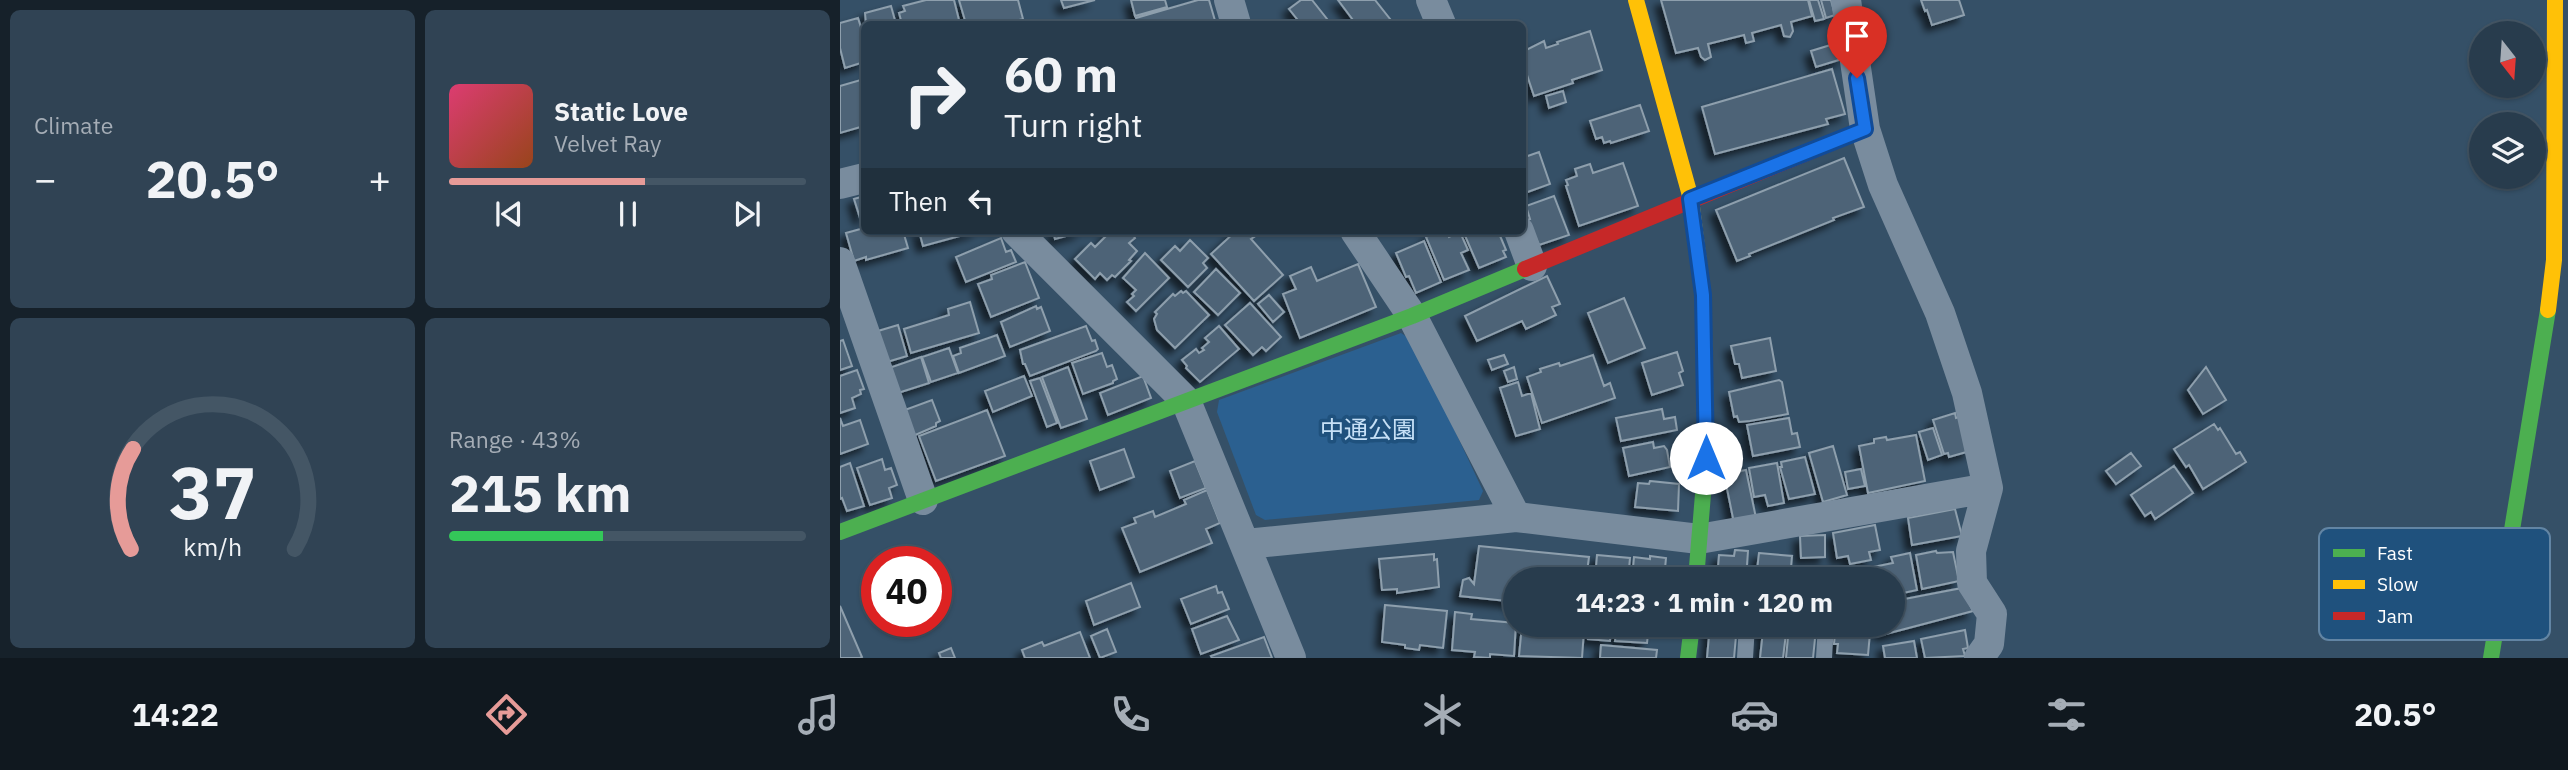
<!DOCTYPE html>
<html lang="en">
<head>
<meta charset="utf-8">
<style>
  body { margin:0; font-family:"IBM Plex Sans","Noto Sans JP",sans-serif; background:#304354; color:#f1f3f6; height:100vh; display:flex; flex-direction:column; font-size:26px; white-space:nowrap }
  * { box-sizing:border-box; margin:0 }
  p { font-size:23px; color:#a5adb6 }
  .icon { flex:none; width:38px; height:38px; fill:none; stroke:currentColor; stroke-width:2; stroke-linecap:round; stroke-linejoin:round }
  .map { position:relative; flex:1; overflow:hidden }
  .drawer { display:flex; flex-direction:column; gap:10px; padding:10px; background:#16212a; width:840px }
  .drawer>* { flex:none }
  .banner { position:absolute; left:21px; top:21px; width:665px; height:214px; border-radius:10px; box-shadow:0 2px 5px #0004,0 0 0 2px #445665; background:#283c4d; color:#f1f3f6; overflow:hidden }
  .needle { width:46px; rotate:163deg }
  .controls { position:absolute; left:1629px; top:21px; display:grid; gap:14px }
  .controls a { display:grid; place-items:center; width:77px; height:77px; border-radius:50%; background:#283c4d; box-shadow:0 2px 5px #0004,0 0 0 2px #445665; font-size:35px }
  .speed { position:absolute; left:21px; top:546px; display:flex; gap:14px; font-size:35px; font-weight:700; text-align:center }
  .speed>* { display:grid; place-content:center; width:91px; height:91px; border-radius:50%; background:#283c4d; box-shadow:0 2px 5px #0004,0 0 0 2px #445665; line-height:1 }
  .speed .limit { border:10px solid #d22; background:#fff; color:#111 }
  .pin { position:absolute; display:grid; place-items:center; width:60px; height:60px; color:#fff; margin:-72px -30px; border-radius:50% 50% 50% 0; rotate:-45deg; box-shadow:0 0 7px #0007 }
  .pin .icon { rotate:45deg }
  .me { position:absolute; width:77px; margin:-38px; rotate:0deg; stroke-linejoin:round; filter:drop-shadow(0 0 5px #0008) }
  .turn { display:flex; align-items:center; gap:24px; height:147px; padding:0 28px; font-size:32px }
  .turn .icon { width:91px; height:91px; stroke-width:2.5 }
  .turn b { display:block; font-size:49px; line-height:60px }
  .then { display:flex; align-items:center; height:66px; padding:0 28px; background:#0003; gap:14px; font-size:26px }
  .big { font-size:52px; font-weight:700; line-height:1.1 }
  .drawer .card { flex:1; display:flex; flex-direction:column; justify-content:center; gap:10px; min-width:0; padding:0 24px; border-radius:10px; background:#304354 }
  .drawer .dial { align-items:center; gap:0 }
  .dial svg { height:182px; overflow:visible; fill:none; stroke:#445665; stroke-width:7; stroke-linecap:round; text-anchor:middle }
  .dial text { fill:#f1f3f6; stroke:none }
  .song { display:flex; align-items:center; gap:21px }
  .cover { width:84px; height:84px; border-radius:10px; background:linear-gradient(135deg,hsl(340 70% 55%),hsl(20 70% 35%)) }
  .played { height:7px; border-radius:4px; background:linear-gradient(90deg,#e69b98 55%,#445665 55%) }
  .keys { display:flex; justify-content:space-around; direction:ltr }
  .heat { display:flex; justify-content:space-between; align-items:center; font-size:38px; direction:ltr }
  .charge { height:10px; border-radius:5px; background:linear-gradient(90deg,#34c759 43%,#445665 0) }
  .drawer .tiles { flex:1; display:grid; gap:10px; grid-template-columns:repeat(2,1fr) }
  .trip { position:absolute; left:663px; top:567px; width:402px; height:70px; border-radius:35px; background:#283c4d; box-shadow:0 2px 5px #0004,0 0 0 2px #445665; font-weight:700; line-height:70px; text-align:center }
  .menu { display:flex; height:112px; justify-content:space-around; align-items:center; background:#10181f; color:#a5adb6 }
  .menu .icon { width:49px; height:49px }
  .menu .active { color:#e69b98 }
  .menu b { font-size:32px; color:#f1f3f6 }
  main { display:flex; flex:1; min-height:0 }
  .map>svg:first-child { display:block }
  .green { fill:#2b6090 }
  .building { fill:#4d6477; stroke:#8e9fad; stroke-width:2; filter:url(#shadow) }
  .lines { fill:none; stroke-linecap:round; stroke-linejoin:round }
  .lane { stroke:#798c9e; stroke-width:16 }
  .street { stroke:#798c9e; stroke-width:30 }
  .fast { stroke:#4caf50; stroke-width:16 }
  .slow { stroke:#ffc107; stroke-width:16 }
  .jam { stroke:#c62828; stroke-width:16 }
  .route-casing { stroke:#114b97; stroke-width:18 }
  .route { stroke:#1a73e8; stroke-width:12 }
  .labels { text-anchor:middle; stroke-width:7; stroke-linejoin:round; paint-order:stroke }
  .park-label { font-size:24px; fill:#c6e0f6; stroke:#1f517d }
  .key { fill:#1f517d; stroke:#6285a4; stroke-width:2 }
  .key-label { font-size:19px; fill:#fff }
</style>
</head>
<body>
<main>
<section class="drawer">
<div class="tiles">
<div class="card"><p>Climate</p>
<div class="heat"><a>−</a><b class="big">20.5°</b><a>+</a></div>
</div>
<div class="card">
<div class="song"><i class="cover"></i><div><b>Static Love</b><p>Velvet Ray</p></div></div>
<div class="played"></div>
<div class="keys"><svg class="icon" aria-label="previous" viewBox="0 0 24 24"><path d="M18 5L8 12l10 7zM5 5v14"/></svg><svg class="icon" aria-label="pause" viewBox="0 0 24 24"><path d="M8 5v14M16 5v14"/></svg><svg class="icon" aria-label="next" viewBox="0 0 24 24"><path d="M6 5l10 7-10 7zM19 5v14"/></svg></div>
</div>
<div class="card dial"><svg viewBox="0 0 100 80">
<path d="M14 69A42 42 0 1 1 86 69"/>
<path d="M14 69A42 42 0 0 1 15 25" stroke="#e69b98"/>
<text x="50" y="56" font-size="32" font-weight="700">37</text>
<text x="50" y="72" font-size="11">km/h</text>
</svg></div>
<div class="card"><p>Range · 43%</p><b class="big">215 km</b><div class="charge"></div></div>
</div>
</section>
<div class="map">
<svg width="1728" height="658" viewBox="0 0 1728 658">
  <defs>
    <filter id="shadow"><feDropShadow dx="-6" dy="6" stdDeviation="3.5" flood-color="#0009"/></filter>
  </defs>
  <rect width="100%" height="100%" fill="#355067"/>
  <!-- green -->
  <path class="green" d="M561,333l12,8 70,150 -4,9 -214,20 -9,-5 -39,-103 2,-12z"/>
  <!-- building -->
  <path class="building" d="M86,0h28l6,24h-58l-3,-11 6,-2 -2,-5z
    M119,0h59l5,19 -20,5h-37z
    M221,0h34l-31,8z
    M291,0h34l2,7 -32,9z
    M358,0h11l7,24h-78l-2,-6z
    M461,0h11l19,24h-30l-12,-15z
    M498,0h37l19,24h-38z
    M821,0h147l4,16 -21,6 2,9 -3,6 -6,-1 -3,-11 -29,8 2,8 -8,2 -2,-8 -36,9 3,13 -6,3 -4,-3 -3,-9 -22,5z
    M969,0h9l6,19 -9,2z
    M981,0h10l4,15 -9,3z
    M1081,0h38l5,15 -32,10 -5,-15 -2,1z
    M51,6l5,18h-30l-1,-11z
    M18,18l6,19v25l-19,6 -5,-20v-25z
    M750,31l12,39 -30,10 1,3 -39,13 -12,-36v-8l22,-11 2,7 12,-4 -1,-2z
    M997,43l5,16 -26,8 -5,-16z
    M992,69l13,45 -19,5 2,5 -113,30 -13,-47z
    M24,79v47l-24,7v-47z
    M723,91l3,11 -17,6 -3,-12z
    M800,105l9,26 -38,12 -1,-2 -6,2 -2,-6 -6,2 -6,-18z
    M699,152l11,32 -28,10v-36z
    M1004,158l20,49 -31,11 1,2 -85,34 1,2 -13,5 -21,-51z
    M783,163l15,43 -59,20 -13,-40 2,-1 -2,-5 11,-4 -2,-7 15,-5 3,9z
    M24,196v21l-4,1 -6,-19z
    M714,196l15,39 -30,10 -12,-25 3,-1 -4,-13z
    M24,228v3h39l5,17 -42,12v-3l-12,4 -8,-28z
    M79,231h59l-55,15z
    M213,231h28v1l-26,7z
    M271,231h19l5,7 -6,5 8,8 -8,9 2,1 -16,16 -3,-2 -5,5 -7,-7 -5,6 -20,-20 16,-16 4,4z
    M396,231h12l6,6 -3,2 32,36 -29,26 -43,-47z
    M600,231h6l3,6 11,-5 8,18 -7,3 8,17 -25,10 -18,-43z
    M623,231h23l1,2 11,-2 8,19 -3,1 3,6 -27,11z
    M161,238l5,14 5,-2 5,12 -50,20 -10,-25z
    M350,240l18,18 -5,5 4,5 -19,19 -27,-27 14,-14 5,5z
    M584,241l17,41 -25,11 -7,-17 -3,1 -10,-24z
    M305,253l24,25 -33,33 -9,-9 7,-6 -2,-2 4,-4 -13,-12z
    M185,262l14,36 -48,19 -13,-33 14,-5 -1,-4z
    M518,264l18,43 -76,31 -17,-44 13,-5 -6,-13 21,-9 6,14z
    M376,269l24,24 -22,22 -24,-23z
    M707,276l13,28 -8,3 4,8 -30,14 -4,-8 -45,20 -12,-25z
    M341,291l2,2 3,-2 23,24 -34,33 -18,-18 -3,-11 3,-5 -2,-2 18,-18 2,2z
    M429,295l15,17 -11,10 -15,-18z
    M784,298l21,50 -37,15 -20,-50z
    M130,302l9,31 -68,20 -7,-24 45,-14 -1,-6z
    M410,303l31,34 -15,14 -4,-4 -9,8 -28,-30z
    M196,306l1,3 4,-2 9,24 -40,16 -9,-25z
    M58,325l9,31 -20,6 -9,-31z
    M246,326l6,15 3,-1 3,9 -2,2 -66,25 -5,-12h-2l-3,-14z
    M379,326l20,23 -39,33 -14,-14 1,-2 -5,-6 14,-11 3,4 5,-3 -2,-2 7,-6 -4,-4z
    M157,335l8,21 -46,17 -6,-17 8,-3 -1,-5z
    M930,338l6,33 -34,7 -3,-14h-4l-4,-18z
    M3,340l9,26 -12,4v-29z
    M109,348l9,25 -27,9 -9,-25z
    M837,352l6,19 -4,2 4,12 -31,10 -10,-32z
    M262,353l5,14 5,-2 5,14 -4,2v2l-30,11 -11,-31z
    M664,355l4,9 -16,6 -4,-10z
    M753,355l11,31 6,-3 5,15 -73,25 -15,-46 14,-5 -1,-3 19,-6 1,3z
    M81,357l8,26 -31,10 -9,-25z
    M228,367l19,52 -26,9 -19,-51z
    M674,367l3,12 -9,3 -4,-11z
    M1366,367l20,33 -23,14 -15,-24z
    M17,370l7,19 -4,1 1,4 -9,4 3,10 -15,5v-37z
    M184,376l8,20 -39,16 -8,-21z
    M303,376l8,22 -43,17 -8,-22z
    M200,378l17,45 -10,4 -17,-46z
    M939,380l3,2 6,32 -38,7 -11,1 -2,-6 -3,1 -5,-25z
    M678,382l4,14 9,-3 9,36 -24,7 -16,-48z
    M92,400l8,21 -4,2v3l-23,10 -11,-25z
    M822,409l2,10 11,-2 2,13 -56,11 -5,-23z
    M147,410l18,46 -69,25 -17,-45z
    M1115,413l1,5 3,-1 11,34 -21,6 -1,-4 -4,1 -11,-34z
    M0,418l3,8 17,-6 8,24 -28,10z
    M949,418l3,16 5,-1 3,14 -47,9 -6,-31z
    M1374,424l4,6 2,-2 16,26 4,-2 6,10 -43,27 -14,-24 -3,2 -12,-18z
    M1093,428l9,27 -14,5 -9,-28z
    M1076,435l9,46 -57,12 -9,-47 15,-3v-4l12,-2 1,3z
    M813,442l1,6 10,-2 3,4 3,17 -41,9 -6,-28z
    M993,446l14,49 -24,7 -14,-49z
    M284,449l10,28 -34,13 -10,-29z
    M1291,453l10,13 -25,18 -10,-13z
    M965,457l10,37 -26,5 -9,-32h2l-1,-5z
    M42,459l3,11 6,-2 6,17 -8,3 3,10 -22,7 -13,-37z
    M355,461l11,27 -26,10 -10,-27z
    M10,463l14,43 -17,5 -5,-13 -2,1v-32z
    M937,463l7,40 -16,3 -3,-11 -11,2 -5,-29z
    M1334,466l19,27 -38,26 -4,-7 -6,4 -14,-21z
    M1021,469l4,17 -17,3 -3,-17z
    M906,470l10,48 -22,5 -10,-49z
    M810,481l29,3 -1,27 -43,-4 3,-24 11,1z
    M367,490l13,33 -14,6 6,14 -72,29 -18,-44 14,-5 -2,-5 19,-7 2,6 31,-13 -2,-4z
    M1115,509l7,27 -50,9 -4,-27z
    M1035,525l5,25 -11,2 2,8 -21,4 -2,-8 -11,2 -4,-25z
    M985,535v22l-24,1 -1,-22z
    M639,546l110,11 -3,22h-70v23l-56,-6 3,-16 6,-2 5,6z
    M895,550l13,1 -2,28h-29l2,-24 15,1z
    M1096,551l1,2 16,-1 6,29 -37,8 -6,-34z
    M919,553l33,3 -2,23h-34z
    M1070,553l7,37 -23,5v-16h-19l-2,-12 20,-4 -2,-6z
    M594,554v6l3,-1 2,28 -42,6v-4l-15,1 -3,-31z
    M757,555l33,3 -2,21h-33z
    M810,556l16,2 -2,21h-32l2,-22 16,2z
    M954,567l33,3 -1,9h-33z
    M1014,573l15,1v5h-34v-4l18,1z
    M291,583l9,24 -46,18 -8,-24z
    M376,586l2,7 4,-1 7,17 -38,15 -10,-25z
    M1122,588l11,23 -91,24 -3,-10h15v-24z
    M545,605l62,6 -4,37 -23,-3 -1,5 -14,-2v-3l-23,-3z
    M0,606l22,51 -2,1h-20z
    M615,612l17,2 -1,5 45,4 -2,33 -24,-2v4l-16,-1 1,-5 -23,-2z
    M387,616l12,24 -38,14 -9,-25z
    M682,625l62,5 -2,28 -63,-2z
    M749,625h22l-1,16 -22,-2z
    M777,625h32l-2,18 -32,-2z
    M870,625h27l-3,33h-27z
    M917,625h30l-4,33h-23l3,-27 -7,-1z
    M999,625h34v8h-3l-2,22 -31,-2 1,-9h-4l1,-10h4z
    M949,627l27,2 -3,29h-27z
    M267,629l9,23 -16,6 -9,-22z
    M1125,630l3,18 -5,1 2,7 -40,2 -4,-19z
    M240,632l10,26h-65l-3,-8 20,-8 2,4z
    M424,637l8,21h-60l-1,-2z
    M1074,641l3,17h-32l-2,-12z
    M761,645l56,5 -1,8h-56z
    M111,648l4,10h-14l-2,-5z"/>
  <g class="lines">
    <!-- lane -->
    <path class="lane" d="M905,658l2,-33
      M984,658l2,-33"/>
    <!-- street -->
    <path class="street" d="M389,0l7,24
      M591,0l10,24
      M1006,0l19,129 18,56 57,128 27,80 21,95 -17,63 1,32 20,31 -3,30 -10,14
      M0,184l24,-6
      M176,231l170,170 105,257
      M515,231l57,85 104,201
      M679,231l13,35
      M0,262l83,238
      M406,544l270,-27 183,22 289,-51"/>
    <!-- fast -->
    <path class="fast" d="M0,532l572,-216 113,-47
      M856,579l10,-121 -1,-78
      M848,658l4,-33
      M1651,658l57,-348"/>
    <!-- slow -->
    <path class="slow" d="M796,0l55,199 12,96 2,85
      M1708,310l6,-50 1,-260"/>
    <!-- jam -->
    <path class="jam" d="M685,269l340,-140"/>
  </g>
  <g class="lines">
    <defs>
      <path id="route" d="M866,458l-3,-163 -13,-96 175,-70 -8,-51"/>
    </defs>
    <!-- route casing -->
    <use href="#route" class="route-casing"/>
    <!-- route -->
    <use href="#route" class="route"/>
  </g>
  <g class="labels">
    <!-- park labels -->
    <g class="park-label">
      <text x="528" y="438">中通公園</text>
    </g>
  </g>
  <!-- legend -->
  <rect x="1479" y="528" width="231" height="112" rx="10" class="key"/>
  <rect x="1493" y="549" width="32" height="8" fill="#4caf50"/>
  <rect x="1493" y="580" width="32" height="9" fill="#ffc107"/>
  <rect x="1493" y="612" width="32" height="8" fill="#c62828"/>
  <g class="key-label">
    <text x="1537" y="560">Fast</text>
    <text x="1537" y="591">Slow</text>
    <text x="1537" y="623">Jam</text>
  </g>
</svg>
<div class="controls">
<a><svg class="needle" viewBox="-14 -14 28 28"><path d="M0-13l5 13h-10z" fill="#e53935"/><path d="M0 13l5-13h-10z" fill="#a5adb6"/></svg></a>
<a><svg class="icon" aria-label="layers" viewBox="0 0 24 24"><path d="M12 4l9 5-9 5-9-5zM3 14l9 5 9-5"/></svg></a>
</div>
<div class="speed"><div class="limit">40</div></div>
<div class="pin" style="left:1017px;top:78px;background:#d93025"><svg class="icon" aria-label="arrive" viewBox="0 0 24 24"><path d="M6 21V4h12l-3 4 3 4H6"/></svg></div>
<svg class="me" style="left:866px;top:458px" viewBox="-20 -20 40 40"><circle r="19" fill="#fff"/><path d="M0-13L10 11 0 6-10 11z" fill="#1a73e8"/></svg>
<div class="trip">14:23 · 1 min · 120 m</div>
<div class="banner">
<div class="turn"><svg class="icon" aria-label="right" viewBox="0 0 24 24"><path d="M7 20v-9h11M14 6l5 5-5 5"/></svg><div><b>60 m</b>Turn right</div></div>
<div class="then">Then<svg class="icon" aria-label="left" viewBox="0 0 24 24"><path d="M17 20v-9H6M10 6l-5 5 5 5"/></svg></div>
</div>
</div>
</main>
<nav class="menu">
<b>14:22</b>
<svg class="icon active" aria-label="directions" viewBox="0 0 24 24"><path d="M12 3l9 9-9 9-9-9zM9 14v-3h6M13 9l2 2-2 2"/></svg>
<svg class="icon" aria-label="music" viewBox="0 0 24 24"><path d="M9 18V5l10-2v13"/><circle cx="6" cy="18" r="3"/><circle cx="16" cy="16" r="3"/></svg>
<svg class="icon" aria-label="phone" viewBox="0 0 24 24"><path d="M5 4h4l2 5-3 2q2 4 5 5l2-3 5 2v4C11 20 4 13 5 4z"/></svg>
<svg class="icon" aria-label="climate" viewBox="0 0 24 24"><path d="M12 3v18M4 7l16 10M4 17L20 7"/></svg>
<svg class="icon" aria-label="car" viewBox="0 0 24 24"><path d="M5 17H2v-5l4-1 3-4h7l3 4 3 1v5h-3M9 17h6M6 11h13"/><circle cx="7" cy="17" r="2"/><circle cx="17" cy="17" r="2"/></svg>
<svg class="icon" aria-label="filters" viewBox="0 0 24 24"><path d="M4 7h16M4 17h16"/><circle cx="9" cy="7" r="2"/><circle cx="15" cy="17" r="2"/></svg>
<b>20.5°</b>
</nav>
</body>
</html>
